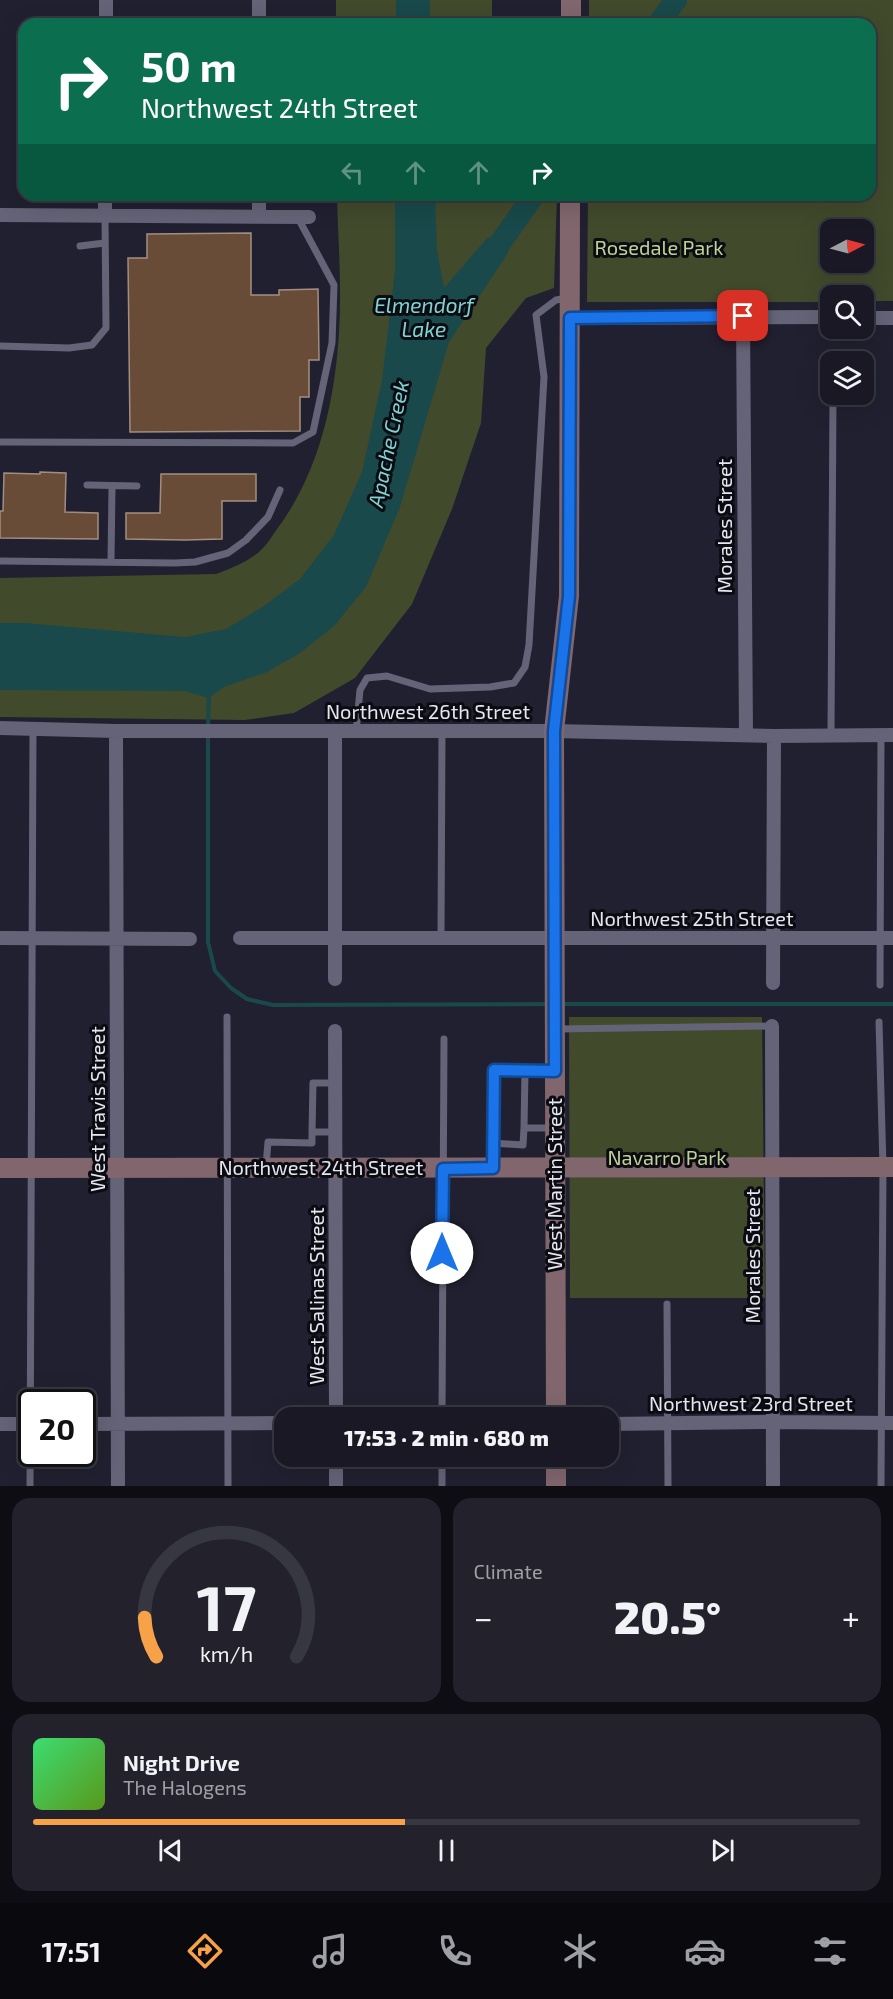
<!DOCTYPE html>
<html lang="en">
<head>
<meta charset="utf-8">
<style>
  body { margin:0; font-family:"Exo 2",sans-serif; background:#22212c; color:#f1f3f6; height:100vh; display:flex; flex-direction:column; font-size:22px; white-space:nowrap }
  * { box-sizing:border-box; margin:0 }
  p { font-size:20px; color:#9fa0a6 }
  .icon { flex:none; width:33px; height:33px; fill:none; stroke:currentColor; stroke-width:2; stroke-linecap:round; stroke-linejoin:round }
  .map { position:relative; height:1486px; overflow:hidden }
  .details { display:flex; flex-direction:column; gap:12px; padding:12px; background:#0e0d14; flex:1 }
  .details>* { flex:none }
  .hud { position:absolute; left:18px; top:18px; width:858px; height:183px; border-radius:18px; box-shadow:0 6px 24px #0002,0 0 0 2px #373741; background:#0b6e4f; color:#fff; overflow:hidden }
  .needle { width:39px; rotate:84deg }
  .tools { position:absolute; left:820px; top:219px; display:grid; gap:12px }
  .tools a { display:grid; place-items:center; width:54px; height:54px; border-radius:12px; background:#191824; box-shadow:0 6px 24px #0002,0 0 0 2px #373741; font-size:30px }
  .speed { position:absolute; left:18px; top:1389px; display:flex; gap:12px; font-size:30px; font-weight:700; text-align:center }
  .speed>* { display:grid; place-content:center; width:78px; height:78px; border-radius:50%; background:#191824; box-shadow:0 6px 24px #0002,0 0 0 2px #373741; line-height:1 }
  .speed .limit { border:3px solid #111; border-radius:9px; background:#fff; color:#111 }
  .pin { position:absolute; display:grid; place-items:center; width:51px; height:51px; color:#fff; margin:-26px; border-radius:12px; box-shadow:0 3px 9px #0006 }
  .me { position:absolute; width:66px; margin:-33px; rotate:0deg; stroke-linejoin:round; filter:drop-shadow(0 0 4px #0008) }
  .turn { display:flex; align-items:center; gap:21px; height:126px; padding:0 24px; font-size:27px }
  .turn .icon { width:78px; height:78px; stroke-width:2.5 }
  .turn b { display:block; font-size:42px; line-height:51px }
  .lanes { display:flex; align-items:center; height:57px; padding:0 24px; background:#0003; justify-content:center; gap:30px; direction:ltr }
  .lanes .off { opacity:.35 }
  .big { font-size:45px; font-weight:800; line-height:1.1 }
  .details .tile { flex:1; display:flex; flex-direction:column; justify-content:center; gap:9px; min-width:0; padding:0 21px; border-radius:18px; background:#22212c }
  .details .dial { align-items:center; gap:0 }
  .dial svg { height:156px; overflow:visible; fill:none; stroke:#373741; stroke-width:7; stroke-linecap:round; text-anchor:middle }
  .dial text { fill:#f1f3f6; stroke:none }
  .song { display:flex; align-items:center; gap:18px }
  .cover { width:72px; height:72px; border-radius:9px; background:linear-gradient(135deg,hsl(140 70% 55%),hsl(90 70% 35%)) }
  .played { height:6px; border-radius:3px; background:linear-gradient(90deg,#f7a148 45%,#373741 45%) }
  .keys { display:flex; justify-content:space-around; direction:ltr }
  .heat { display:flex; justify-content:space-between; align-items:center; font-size:33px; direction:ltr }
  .details .tiles { flex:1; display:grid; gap:12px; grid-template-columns:1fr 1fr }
  .tile:last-child { grid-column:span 2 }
  .trip { position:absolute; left:274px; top:1407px; width:345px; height:60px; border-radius:18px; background:#191824; box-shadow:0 6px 24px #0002,0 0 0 2px #373741; font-weight:800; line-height:60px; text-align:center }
  .tab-bar { display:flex; height:96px; justify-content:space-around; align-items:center; background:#0a0a0e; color:#9fa0a6 }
  .tab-bar .icon { width:42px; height:42px }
  .tab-bar .current { color:#f7a148 }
  .tab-bar b { font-size:27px; color:#f1f3f6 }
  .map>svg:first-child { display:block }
  .green { fill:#424a2c; fill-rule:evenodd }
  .water { fill:#19494a }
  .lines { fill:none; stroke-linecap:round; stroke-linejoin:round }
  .stream { stroke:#19494a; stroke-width:4 }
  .river { stroke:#19494a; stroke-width:22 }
  .building { fill:#694c37; stroke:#a28e80; stroke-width:1.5 }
  .lane { stroke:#656377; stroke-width:7 }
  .street { stroke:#656377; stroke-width:14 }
  .secondary { stroke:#81666d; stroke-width:20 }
  .route-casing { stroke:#114b97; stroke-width:15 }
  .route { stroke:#1a73e8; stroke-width:10 }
  .labels { text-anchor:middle; stroke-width:6; stroke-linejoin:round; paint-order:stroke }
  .park-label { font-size:20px; fill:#c1d296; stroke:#0b0b12 }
  .street-label { font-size:20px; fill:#e6e5f1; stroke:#0b0b12 }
  .water-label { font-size:21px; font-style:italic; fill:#80d3d3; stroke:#0b0b12 }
</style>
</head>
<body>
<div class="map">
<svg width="893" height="1486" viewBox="0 0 893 1486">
  <rect width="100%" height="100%" fill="#212030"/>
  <!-- green -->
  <path class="green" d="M336,0h156v24h-156z
    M589,0h304v301h-29v-5h-33v6h-244l1,-107h282v-171h-281zM831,230h33v32h-33z
    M337,195h220l-3,93 -28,10 -40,50 -5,75 -29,86 -40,95 -57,74 -61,35 -49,7 -245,-3v-139l216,-4c16,-6 31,-12 44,-23 7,-6 12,-15 17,-22 42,-56 58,-128 62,-197 3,-45 -1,-92 -2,-137z
    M569,1017h193l3,281h-195z"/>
  <!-- water -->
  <path class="water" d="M396,0h34v24h-34z
    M395,195h40l2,55 7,38 44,-51 20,16 -59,89 -49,165 -34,80 -32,39 -34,27 -33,19 -43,15 -16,11 -23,-7 -185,-1v-67h25l160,14 41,-8 38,-23 36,-27 34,-44 28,-63 20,-92 13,-109z"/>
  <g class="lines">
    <!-- stream -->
    <path class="stream" d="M208,727l1,-34
      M208,735v207l7,29 16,17 16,11 26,6 277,-1
      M561,1004h332"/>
    <!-- river -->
    <path class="river" d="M658,24l18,-24
      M479,268l19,-22 36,-51"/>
  </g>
  <!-- building -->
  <path class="building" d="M251,233v62h28v-5l39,-1 1,71h-10v37h-9v34l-170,1 -2,-174h19v-24z
    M40,472l26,1 -1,39 33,1v26l-98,-1v-27h3l1,-38 36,1z
    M161,474h95v27h-34v38l-37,1 -59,-1v-26h34z"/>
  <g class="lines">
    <!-- lane -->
    <path class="lane" d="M80,246l25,-3
      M0,346l69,2 23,-3 14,-17 -1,-113
      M0,442l293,1 20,-11 19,-89 2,-58 -37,-69
      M87,485l50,1
      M0,561l175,2 20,-1 33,-9 18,-13 22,-23 12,-27
      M111,562l1,-76
      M356,732l4,-42 7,-12 20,-2 43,13 60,-2 24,-4 11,-16 4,-22 15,-268 -8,-62 20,-15 13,-2
      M831,735l2,-339
      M441,939l1,-207
      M880,985l1,-250
      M227,1017l1,469
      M879,1022l4,145 -2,319
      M557,1029l215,-3
      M335,1083h-22l-1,49h24
      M524,1128l1,-58
      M493,1143l30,2 1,-17h29
      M266,1166l2,-24 44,1v-11
      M493,1166l1,-96 58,1
      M667,1304l1,182
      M442,1418l2,-379
      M442,1456v30
      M30,1486l3,-758"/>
    <!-- street -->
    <path class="street" d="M106,24v-24
      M259,24v-24
      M259,195v21
      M0,215l309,2
      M105,215v-20
      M743,316l3,419
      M570,318l261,-1
      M864,318h29
      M0,728l116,3h438l220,5 119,-1
      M116,731l2,755
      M335,732v247
      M0,938l190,1
      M240,938h653
      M773,983l1,-247
      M772,1026l1,460
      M335,1031l1,387
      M0,1424h32
      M82,1424l203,-1
      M609,1424l163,-2 121,1
      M336,1486v-30"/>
    <!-- secondary -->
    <path class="secondary" d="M571,24v-24
      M0,1168l893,-1
      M556,1418l-2,-687 15,-135 1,-401
      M556,1456v30"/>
  </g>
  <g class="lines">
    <defs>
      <path id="route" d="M442,1253l1,-84 50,-1 1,-98 61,1 -1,-340 15,-135 1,-278 173,-2"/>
    </defs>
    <!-- route casing -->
    <use href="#route" class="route-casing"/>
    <!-- route -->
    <use href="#route" class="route"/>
  </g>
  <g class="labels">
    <!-- park labels -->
    <g class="park-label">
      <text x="659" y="255">Rosedale Park</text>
      <text x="667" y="1165">Navarro Park</text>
    </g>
    <!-- street labels -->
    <g class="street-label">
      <text transform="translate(725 526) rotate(-90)" y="7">Morales Street</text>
      <text x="428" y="719">Northwest 26th Street</text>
      <text x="692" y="926">Northwest 25th Street</text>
      <text transform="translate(98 1109) rotate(-90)" y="7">West Travis Street</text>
      <text x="321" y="1175">Northwest 24th Street</text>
      <text transform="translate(555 1184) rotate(-90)" y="7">West Martin Street</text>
      <text transform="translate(753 1256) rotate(-90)" y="7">Morales Street</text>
      <text transform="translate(317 1296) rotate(-90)" y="7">West Salinas Street</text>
      <text x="751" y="1411">Northwest 23rd Street</text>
    </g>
    <!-- water labels -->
    <g class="water-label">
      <text x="424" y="313">Elmendorf<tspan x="424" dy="24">Lake</tspan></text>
      <text transform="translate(389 444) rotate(-78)" y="7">Apache Creek</text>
    </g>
  </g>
</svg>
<div class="tools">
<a><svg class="needle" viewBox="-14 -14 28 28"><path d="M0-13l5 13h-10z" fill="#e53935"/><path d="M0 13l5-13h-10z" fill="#9fa0a6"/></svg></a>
<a><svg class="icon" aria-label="search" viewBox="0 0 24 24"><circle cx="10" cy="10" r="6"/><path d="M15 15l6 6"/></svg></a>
<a><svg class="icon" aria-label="layers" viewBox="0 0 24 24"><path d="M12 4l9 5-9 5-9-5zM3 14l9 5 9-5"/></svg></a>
</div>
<div class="speed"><div class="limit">20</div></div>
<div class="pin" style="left:743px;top:316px;background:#d93025"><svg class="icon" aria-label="arrive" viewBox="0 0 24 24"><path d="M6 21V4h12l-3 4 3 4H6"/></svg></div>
<svg class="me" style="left:442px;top:1253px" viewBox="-20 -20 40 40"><circle r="19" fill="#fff"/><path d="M0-13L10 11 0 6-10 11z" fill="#1a73e8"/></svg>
<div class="trip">17:53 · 2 min · 680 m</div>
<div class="hud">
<div class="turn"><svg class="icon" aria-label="right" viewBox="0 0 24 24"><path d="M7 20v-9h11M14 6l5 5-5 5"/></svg><div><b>50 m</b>Northwest 24th Street</div></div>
<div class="lanes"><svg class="icon off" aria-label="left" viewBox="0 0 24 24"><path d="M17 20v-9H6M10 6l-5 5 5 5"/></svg><svg class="icon off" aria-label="ahead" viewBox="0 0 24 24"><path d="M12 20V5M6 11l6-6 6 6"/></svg><svg class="icon off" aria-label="ahead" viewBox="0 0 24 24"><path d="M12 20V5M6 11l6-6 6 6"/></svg><svg class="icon" aria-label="right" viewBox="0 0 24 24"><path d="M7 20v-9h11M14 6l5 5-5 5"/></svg></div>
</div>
</div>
<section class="details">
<div class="tiles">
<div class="tile dial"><svg viewBox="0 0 100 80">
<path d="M14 69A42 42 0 1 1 86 69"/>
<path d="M14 69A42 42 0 0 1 8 49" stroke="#f7a148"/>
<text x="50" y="56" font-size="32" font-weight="700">17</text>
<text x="50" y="72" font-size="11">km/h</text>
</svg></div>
<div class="tile"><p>Climate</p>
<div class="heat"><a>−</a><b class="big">20.5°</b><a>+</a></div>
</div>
<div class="tile">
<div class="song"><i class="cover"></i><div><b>Night Drive</b><p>The Halogens</p></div></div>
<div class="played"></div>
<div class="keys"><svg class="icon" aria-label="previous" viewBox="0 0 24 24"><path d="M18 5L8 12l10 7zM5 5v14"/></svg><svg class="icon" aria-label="pause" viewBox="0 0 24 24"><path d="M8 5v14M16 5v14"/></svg><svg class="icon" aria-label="next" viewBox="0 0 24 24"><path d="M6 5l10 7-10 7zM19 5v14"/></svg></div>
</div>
</div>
</section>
<nav class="tab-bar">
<b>17:51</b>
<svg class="icon current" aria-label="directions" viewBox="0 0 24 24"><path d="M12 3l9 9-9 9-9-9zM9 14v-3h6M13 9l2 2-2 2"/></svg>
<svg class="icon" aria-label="music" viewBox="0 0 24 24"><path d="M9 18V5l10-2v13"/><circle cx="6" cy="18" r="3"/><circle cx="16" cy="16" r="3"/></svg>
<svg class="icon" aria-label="phone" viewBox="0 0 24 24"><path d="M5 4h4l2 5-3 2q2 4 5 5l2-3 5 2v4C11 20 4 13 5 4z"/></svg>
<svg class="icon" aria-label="climate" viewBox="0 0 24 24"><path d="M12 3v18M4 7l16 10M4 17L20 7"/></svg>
<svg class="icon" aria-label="car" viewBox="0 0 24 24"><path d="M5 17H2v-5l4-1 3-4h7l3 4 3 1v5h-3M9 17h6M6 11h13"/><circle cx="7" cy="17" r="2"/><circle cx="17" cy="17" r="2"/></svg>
<svg class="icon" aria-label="filters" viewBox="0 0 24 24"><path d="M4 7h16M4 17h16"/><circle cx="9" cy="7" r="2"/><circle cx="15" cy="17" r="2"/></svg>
</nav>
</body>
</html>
